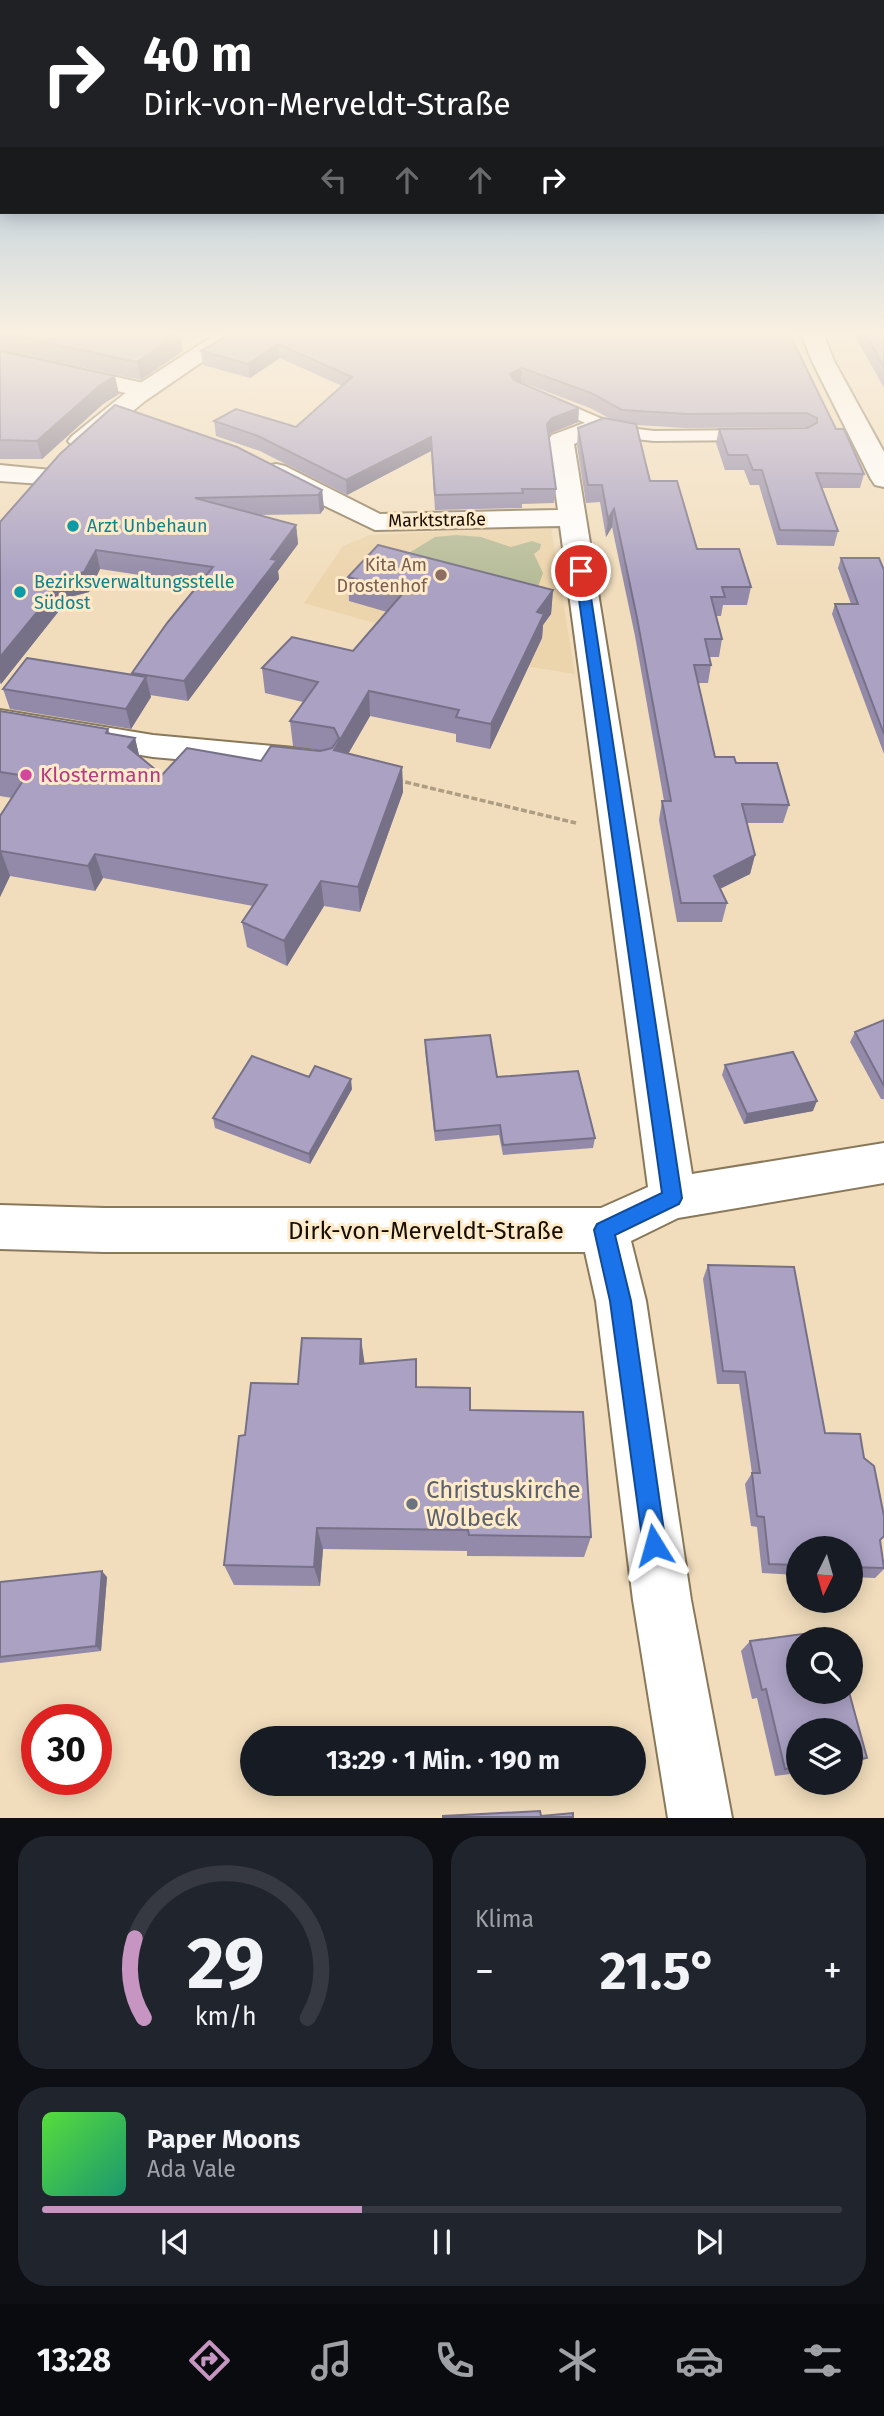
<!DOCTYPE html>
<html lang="de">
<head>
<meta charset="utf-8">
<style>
  body { margin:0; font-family:"Fira Sans",sans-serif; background:#20242c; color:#f1f3f6; height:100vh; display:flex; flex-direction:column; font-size:26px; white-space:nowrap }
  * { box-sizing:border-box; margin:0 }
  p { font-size:23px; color:#9ea1a6 }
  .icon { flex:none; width:38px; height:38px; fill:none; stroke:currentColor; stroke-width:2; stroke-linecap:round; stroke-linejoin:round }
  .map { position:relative; height:1818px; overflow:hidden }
  .panel { display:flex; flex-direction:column; gap:18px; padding:18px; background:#0d0f14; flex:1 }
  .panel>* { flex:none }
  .guide { position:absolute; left:0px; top:0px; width:886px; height:214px; box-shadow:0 4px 18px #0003; background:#202124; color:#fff; overflow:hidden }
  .needle { width:46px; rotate:185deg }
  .controls { position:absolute; left:786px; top:1536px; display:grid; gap:14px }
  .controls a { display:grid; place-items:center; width:77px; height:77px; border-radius:50%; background:#171b24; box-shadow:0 4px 18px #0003; font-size:35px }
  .speed { position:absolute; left:21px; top:1704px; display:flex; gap:14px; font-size:35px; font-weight:700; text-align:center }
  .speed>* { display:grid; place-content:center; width:91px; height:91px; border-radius:50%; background:#171b24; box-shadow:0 4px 18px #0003; line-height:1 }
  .speed .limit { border:10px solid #d22; background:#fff; color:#111 }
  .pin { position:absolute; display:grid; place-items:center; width:60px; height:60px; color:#fff; margin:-30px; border:4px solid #fff; border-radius:50%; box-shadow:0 2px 7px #0007 }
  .me { position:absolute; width:77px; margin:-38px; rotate:352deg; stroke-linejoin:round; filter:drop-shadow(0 0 5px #0008) }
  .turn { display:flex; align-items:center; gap:24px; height:147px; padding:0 28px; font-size:32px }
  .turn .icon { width:91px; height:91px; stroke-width:2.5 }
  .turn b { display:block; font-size:49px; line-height:60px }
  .lanes { display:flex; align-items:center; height:66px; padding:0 28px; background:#0003; justify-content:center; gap:35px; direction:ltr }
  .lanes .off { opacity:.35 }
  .big { font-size:52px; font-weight:700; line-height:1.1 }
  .panel .card { flex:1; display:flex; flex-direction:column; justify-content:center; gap:10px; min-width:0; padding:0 24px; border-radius:28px; background:#20242c }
  .panel .dial { align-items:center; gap:0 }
  .dial svg { height:182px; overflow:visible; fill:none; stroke:#363941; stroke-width:7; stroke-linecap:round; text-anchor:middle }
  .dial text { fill:#f1f3f6; stroke:none }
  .song { display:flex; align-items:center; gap:21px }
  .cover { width:84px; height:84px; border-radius:10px; background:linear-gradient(135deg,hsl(110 70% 55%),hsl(160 70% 35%)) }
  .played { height:7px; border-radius:4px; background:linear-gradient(90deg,#c695c2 40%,#363941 40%) }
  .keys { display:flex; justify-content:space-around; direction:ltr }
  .heat { display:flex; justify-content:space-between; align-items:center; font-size:38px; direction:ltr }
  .panel .tiles { flex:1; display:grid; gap:18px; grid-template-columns:1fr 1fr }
  .card:last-child { grid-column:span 2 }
  .trip { position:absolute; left:240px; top:1726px; width:406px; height:70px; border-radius:35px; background:#171b24; box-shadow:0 4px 18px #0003; font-weight:700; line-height:70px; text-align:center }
  .dock { display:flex; height:112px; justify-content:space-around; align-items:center; background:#090b0e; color:#9ea1a6 }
  .dock .icon { width:49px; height:49px }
  .dock .current { color:#c695c2 }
  .dock b { font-size:32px; color:#f1f3f6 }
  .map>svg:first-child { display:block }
  .built { fill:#ecd4ac }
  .green { fill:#b5bb97 }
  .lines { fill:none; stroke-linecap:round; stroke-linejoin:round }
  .lane-casing { stroke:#8a785a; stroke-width:4 }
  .street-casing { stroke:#8a785a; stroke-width:4 }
  .secondary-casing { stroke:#8a785a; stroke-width:4 }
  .path { stroke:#ad9d83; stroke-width:3.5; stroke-dasharray:6 2.5; stroke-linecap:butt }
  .lane { fill:#fff; fill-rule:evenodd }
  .street { fill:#fff; fill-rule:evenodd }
  .secondary { fill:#fff; fill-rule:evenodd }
  .wall { fill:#928aa8 }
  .shaded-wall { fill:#777188 }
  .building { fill:#aaa1c3; stroke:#777188; stroke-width:2 }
  .route { fill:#1a73e8; stroke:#114b97; stroke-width:2 }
  .culture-dot { fill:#0f9aa8; stroke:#ffeac9; stroke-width:2.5 }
  .education-dot { fill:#8d6e63; stroke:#ffeac9; stroke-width:2.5 }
  .hotel-dot { fill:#d1479c; stroke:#ffeac9; stroke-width:2.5 }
  .worship-dot { fill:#6b7280; stroke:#ffeac9; stroke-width:2.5 }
  .labels { text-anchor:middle; stroke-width:6; stroke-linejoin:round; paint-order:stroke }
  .far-street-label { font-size:18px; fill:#160f04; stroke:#ffeac9 }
  .far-culture-label { font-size:18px; fill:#0d838f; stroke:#ffeac9; text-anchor:start }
  .far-education-label { font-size:18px; fill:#785e54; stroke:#ffeac9; text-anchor:end }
  .hotel-label { font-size:21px; fill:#b23c85; stroke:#ffeac9; text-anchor:start }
  .near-street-label { font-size:24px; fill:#160f04; stroke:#ffeac9 }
  .near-worship-label { font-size:24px; fill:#5b616d; stroke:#ffeac9; text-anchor:start }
</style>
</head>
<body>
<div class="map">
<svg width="884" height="1818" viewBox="0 0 884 1818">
  <rect width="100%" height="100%" fill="#f1ddbc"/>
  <!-- built -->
  <path class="built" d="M551,526l24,148 -187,-30 8,-15 -92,-26 39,-57 26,-11z"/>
  <!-- green -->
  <path class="green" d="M456,535l25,2 30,10 21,-6 9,3 -1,5 -6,5 9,19 -8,22 -129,-22 3,-20 26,-16z"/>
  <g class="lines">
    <defs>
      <path id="lane" d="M544,394l77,33 33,4 100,-1 8,5 -8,5 -100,1 -37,-4 -79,-35 -2,-3z"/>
      <path id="street" d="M800,331h22l12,30 50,91v35l-9,-2 -4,-6 -59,-118z
        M0,351l152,34 4,5 -4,5 -8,2 -144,-32z
        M598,418l9,2 3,5 -3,5 -33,14 118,730 192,-31v40l-206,35 -47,23 15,60 45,299 41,218h-64l-35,-218 -37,-299 -11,-49h-481l-104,-3v-44l104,3h497l47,-21 -88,-661 -185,4 -108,-52 -4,-6 4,-6 9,-2 9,2 95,48 178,-4 -10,-70 4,-5z
        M0,710l153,25 163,15 12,3 5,8 -5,8 -12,3 -163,-15 -153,-25z"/>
      <path id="secondary" d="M221,331h26l-102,70 -55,45 -9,3 -9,-3 -4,-5 4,-5 56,-45z
        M0,465l51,5 4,6 -4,6 -9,2 -42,-3z"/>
    </defs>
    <!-- lane casing -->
    <use href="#lane" class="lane-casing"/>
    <!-- street casing -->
    <use href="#street" class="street-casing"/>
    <!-- secondary casing -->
    <use href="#secondary" class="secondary-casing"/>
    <!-- path -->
    <path class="path" d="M397,780l179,43"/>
    <!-- lane -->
    <use href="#lane" class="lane"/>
    <!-- street -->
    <use href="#street" class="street"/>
    <!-- secondary -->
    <use href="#secondary" class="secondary"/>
  </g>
  <!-- wall -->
  <path class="wall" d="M0,331l183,20 -42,29 -141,-31z
    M384,331h404l48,98 28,45 -4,14h-38l16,43 -4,15 -57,-1 -18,-60h-9l-6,-15h-19l-9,-27 3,-14 87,-1 -2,-1 -119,1 -48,-3 13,56 47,68 54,38 -4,18h-24l-2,11h-5l6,23 -3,18h-10l2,8 -3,18h-10l17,74 21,6 53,42 -6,18h-36l8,32 -5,19 -30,15 7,14 -5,19h-45l-18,-102 3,-19h2l-29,-165 -23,-109 -6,10 -6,-35 -14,1 -9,-57 1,-18 33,-9 -21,-11 -69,-26 -2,1 60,25 -1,14 -27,11 -3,3 8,53 -2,14 -32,1v4l-87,2 -4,-59 -84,44 -87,-44 -44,-15 -2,-15 82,6 46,-41 -62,-28 -30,20 -47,-13 -2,-14 191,-19z
    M852,331h32v57z
    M0,351l119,43 -16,10 -61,55h-42z
    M60,454l262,36 2,19 -4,5 -60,1 36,10 2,19 -20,27 1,8 -91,122 -38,-6 1,2 -20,32 -121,-20 -7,-20 130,-14 -1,-2 67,-89 -99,-15 -11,23 -19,5 -69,87 -1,-1v-161z
    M841,558l43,12v184l-52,-140 3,-10h16l-13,-36z
    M348,577l205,13 -2,24 -8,11 -1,13 -52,111 -34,-7v-8l-86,-18 -22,38 54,13 1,25 -43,120 -36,-6 -37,60 -40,-19 -5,-25 11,-16 -150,-28 -8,13 -85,-15 -10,21v-81l12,-18 -12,-2v-85l108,18 2,5 25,4 4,18 23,19 99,-14 61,-11 -29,-4 -3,-25 13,-19 -38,-9 -3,-25 91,-17 34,-39 -38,-11z
    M884,1020v79h-3l-31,-57 5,-10z
    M425,1040l72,37 98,61 -2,10 -90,7 -4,-20 -64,6 -10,-91z
    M725,1065l88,46 -69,13 -22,-49z
    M309,1077l43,12 -42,75 -95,-36 -2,-10z
    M708,1265l117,168 39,25 20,106v5l-9,9 -25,-1v-28h-52v26l-36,-2 -5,-46 -6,-1 -6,-42 7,-11 -13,-89h-22l-14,-105z
    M361,1339l3,25 106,46 121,127 -7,20 -117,-1v-5l-144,-2 -3,37 -86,-1 -10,-20 21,-130 53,-51z
    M107,1577l-6,74 -101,12v-81z
    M832,1630l3,10h-37v52h51l18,66 -12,7 -5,1v-35h-52v42l-23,3 -18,-78 -5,1 -11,-48 9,-10z"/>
  <!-- shaded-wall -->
  <path class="shaded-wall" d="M180,333l3,18 -42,29 -4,-18z
    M278,344l2,14 -30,20 -2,-14z
    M522,368l-1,14 -12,6 1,-14z
    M115,376l4,18 -16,10 -61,55 -5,-18 62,-55z
    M579,408l-1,14 -27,11 -5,5 1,-14 5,-6z
    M431,437v14l-84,44 -1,-15z
    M322,490l2,19 -4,5 -2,-19z
    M614,509l-2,18 -6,10 2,-18z
    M296,525l2,19 -20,27 1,8 -91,122 -4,-20z
    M96,550l4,19 -11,23 -19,5 -69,87 -1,-4v-23l65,-79z
    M553,590l-2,24 -8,11 -1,13 -52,111 1,-25 46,-112z
    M146,677l5,20 -20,32 -5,-20z
    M369,691l1,25 -34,59 -2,-25z
    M135,738l6,25 -13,-16z
    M402,767l1,25 -43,120 -2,-25z
    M1,851l9,25 -10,21v-44z
    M95,854l8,24 -8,13 -7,-25z
    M755,855l-5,19 -41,20 5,-18z
    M321,881l3,25 -37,60 -3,-25z
    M351,1079l1,10 -42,75 -1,-10z
    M817,1101l-4,10 -69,13 3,-10z
    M361,1339l4,27 -5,-2z
    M317,1528l6,21 -3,37 -6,-19z
    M102,1571l5,6 -6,74 -5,-5z"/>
  <!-- building -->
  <path class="building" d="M0,331h169l11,2 -43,29 -137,-29z
    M234,331h146l11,2 4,-2h393l48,98h8l20,45 -48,-1 22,58 -58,-1 -18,-60h-9l-6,-15h-19l-9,-26 88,-1 10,-5v-5l-10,-5 -120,1 -65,-4 -31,-17 -69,-25 -12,6 4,6 65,28 -27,10 -5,6 9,65h-34l1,4 -88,2 -4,-58 -85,43 -88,-44 -44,-15 22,-12 60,18 56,-50 -74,-33 -30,20 -47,-13z
    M864,331h20v36z
    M0,351l115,25 -16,10 -62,55 -37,-1z
    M115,405l122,42 85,43 -4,5 -123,3 101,27 -25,34 6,1 -93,121 -52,-8 35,-50 46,-56 -117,-17 -12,22 -19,6 -65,79v-135l60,-68z
    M604,418l32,6 14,57h27l20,68h42l12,38h-29l3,10h-14l11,42h-17l6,26h-17l21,92h19l2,6h41l12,42 -47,-1 13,51 -41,21 13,27h-46l-19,-102h9l-34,-183 -23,-109 -6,10 -6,-34h-14l-10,-57z
    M378,545l175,45 -16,22 7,2 -53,110 -35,-7 3,-7 -90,-19 -35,59 68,17 -44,120 -37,-6 -37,60 -42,-19 25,-37 -172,-31 -7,12 -87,-15 -1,2v-37l26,-40 -26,-4v-61l108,18 -2,4 29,5 -7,9 34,28 25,-27 74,13 10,-15 49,5 12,-3 7,-10 -5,-10 -44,-7 28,-39 -56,-14 30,-31 61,14 51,-59 -56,-15z
    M841,558h38l5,12v164l-49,-130h23z
    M27,658l119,19 -20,32 -123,-20z
    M884,1020v66l-29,-54z
    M490,1035l7,42 81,-6 17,67 -92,7 -3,-20 -65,6 -10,-91z
    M793,1052l24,49 -70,13 -22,-49z
    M252,1056l57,21 6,-11 36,13 -42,75 -96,-36z
    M708,1265l86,2 31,166 35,1 4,24 10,8 10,50v20l-4,4 4,28 -34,-1v-18h-52v16l-29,-1 -5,-47 -7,-1 -5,-43h8l-15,-101 -22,-1z
    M302,1338l59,1 -1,25 56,-5v28l54,1v22l113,2 8,125 -122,-2 -1,-5 -151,-2 -3,39 -90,-2 15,-129 6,-1 6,-52 47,1z
    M102,1571l-6,75 -96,11v-75z
    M832,1630l3,10h-37v52h51l18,66 -17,2v-29h-52v36l-13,2 -19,-80 -4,1 -12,-49z
    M540,1811l1,5 32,-3v4h-130v-1z"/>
  <!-- sky -->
  <linearGradient id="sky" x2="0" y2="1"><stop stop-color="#81aed8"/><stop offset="0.57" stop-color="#f9f0e1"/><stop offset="1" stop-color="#f9f0e1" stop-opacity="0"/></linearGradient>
  <rect width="884" height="585" fill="url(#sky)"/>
  <!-- route -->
  <path class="route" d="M581,568l6,3 95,627 -3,6 -64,31 16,66 35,244 -3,9 -9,3 -8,-3 -3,-9 -33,-244 -16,-71 3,-6 65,-31 -87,-622z"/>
  <!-- markers -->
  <g class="culture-dot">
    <circle cx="73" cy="526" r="7"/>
    <circle cx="20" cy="592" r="7"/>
  </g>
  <circle class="education-dot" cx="441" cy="575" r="7"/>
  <circle class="hotel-dot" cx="26" cy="775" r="7"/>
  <circle class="worship-dot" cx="412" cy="1504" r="7"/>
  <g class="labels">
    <!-- far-street labels -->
    <g class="far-street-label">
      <text transform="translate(437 520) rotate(-1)" y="6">Marktstraße</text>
    </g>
    <!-- far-culture labels -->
    <g class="far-culture-label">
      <text x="87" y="532">Arzt Unbehaun</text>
      <text x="34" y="588">Bezirksverwaltungsstelle<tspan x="34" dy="21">Südost</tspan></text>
    </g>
    <!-- far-education labels -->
    <g class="far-education-label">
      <text x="427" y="571">Kita Am<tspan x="427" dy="21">Drostenhof</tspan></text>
    </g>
    <!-- hotel labels -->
    <g class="hotel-label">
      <text x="40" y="782">Klostermann</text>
    </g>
    <!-- near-street labels -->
    <g class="near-street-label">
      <text x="426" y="1239">Dirk-von-Merveldt-Straße</text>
    </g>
    <!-- near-worship labels -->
    <g class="near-worship-label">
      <text x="426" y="1498">Christuskirche<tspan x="426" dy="28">Wolbeck</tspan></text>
    </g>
  </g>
</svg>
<div class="controls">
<a><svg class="needle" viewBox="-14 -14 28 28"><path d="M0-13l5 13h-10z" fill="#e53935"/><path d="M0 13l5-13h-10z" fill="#9ea1a6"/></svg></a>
<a><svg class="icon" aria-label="search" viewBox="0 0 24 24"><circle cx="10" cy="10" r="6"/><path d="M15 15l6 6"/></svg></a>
<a><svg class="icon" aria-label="layers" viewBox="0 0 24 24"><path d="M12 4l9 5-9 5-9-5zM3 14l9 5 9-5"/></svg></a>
</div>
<div class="speed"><div class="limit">30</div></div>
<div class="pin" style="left:581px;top:571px;background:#d93025"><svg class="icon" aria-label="arrive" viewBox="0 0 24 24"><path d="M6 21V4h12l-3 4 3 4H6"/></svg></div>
<svg class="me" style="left:654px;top:1545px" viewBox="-20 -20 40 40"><path d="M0-17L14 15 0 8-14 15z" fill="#1a73e8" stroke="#fff" stroke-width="4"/></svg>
<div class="trip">13:29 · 1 Min. · 190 m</div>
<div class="guide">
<div class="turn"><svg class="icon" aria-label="right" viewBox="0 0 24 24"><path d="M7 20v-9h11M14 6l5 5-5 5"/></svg><div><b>40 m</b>Dirk-von-Merveldt-Straße</div></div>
<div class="lanes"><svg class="icon off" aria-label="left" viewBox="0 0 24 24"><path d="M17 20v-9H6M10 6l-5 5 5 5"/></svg><svg class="icon off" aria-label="ahead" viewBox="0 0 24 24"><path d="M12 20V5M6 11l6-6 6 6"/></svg><svg class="icon off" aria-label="ahead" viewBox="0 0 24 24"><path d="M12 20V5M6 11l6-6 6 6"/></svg><svg class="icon" aria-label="right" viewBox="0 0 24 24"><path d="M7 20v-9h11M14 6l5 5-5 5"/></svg></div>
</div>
</div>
<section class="panel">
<div class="tiles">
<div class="card dial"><svg viewBox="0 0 100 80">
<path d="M14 69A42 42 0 1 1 86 69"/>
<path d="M14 69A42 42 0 0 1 10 34" stroke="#c695c2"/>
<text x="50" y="56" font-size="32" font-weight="700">29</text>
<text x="50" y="72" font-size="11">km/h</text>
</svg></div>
<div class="card"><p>Klima</p>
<div class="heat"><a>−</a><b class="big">21.5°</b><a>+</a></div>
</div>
<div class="card">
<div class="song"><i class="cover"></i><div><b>Paper Moons</b><p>Ada Vale</p></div></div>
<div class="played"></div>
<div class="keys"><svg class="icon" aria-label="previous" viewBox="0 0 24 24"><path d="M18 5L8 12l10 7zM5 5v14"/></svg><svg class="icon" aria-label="pause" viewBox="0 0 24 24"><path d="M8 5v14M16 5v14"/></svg><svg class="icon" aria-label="next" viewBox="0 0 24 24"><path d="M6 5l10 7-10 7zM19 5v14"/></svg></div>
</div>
</div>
</section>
<nav class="dock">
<b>13:28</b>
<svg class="icon current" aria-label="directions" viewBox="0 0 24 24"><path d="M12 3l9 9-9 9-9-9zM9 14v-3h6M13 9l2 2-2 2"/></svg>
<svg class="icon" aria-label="music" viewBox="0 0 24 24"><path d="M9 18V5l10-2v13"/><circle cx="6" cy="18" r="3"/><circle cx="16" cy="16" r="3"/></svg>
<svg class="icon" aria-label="phone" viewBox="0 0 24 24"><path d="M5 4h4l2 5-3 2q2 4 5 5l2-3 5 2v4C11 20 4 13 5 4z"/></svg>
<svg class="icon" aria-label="climate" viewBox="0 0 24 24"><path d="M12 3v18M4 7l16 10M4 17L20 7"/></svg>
<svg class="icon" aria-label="car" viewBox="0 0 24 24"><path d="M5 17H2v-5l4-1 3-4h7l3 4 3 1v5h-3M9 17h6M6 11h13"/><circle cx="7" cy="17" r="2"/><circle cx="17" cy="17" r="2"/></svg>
<svg class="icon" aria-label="filters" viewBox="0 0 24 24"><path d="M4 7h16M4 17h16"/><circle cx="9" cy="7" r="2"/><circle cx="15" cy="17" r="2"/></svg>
</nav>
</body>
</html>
